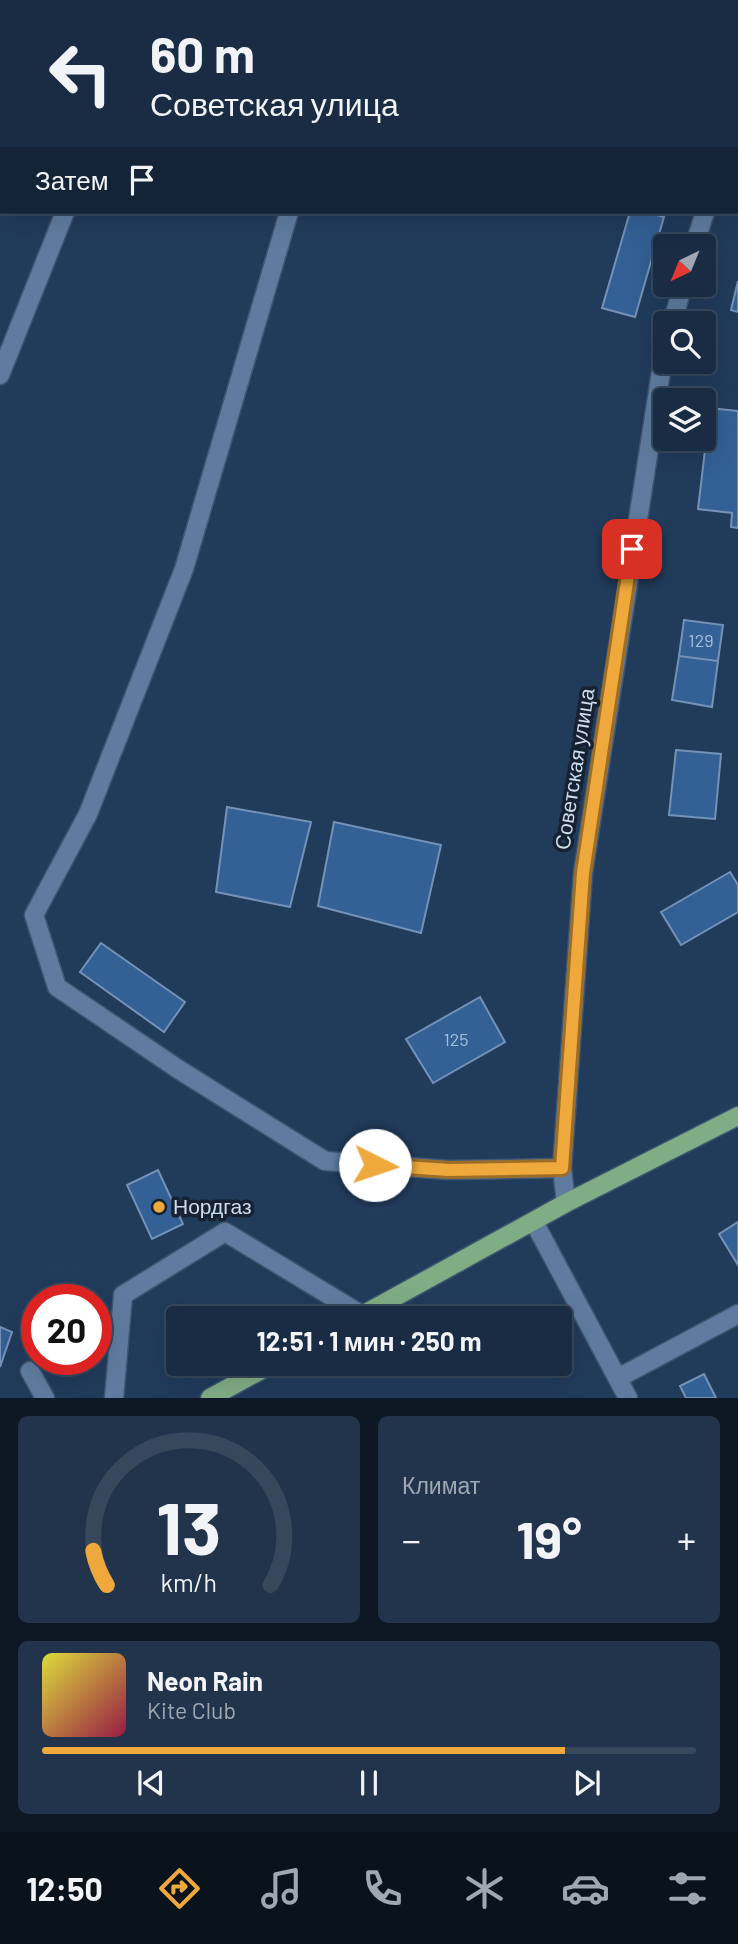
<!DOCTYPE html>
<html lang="ru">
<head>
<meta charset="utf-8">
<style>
  body { margin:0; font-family:Barlow,sans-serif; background:#22344b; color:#f1f3f6; height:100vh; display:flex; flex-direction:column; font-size:26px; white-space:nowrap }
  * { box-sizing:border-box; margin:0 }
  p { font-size:23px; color:#9fa7b2 }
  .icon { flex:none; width:38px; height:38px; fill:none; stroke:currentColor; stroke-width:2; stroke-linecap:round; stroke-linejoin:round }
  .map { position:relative; height:1398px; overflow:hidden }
  .drawer { display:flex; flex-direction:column; gap:18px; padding:18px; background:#0e1825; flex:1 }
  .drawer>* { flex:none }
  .guide { position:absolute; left:0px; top:0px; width:738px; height:214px; box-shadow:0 7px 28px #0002,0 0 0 2px #37485d; background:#192c44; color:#f1f3f6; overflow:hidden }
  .needle { width:46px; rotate:223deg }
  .buttons { position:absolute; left:653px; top:234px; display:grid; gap:14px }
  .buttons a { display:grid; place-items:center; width:63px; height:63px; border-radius:7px; background:#192c44; box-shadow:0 7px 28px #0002,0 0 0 2px #37485d; font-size:35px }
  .speed { position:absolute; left:21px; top:1284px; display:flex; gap:14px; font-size:35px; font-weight:700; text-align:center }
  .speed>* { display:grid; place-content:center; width:91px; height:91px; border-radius:50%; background:#192c44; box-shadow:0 7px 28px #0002,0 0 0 2px #37485d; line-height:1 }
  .speed .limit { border:10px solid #d22; background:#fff; color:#111 }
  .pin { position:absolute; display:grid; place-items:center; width:60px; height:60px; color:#fff; margin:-30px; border-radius:14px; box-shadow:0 4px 10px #0006 }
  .me { position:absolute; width:77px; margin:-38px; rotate:94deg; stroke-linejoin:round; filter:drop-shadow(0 0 5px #0008) }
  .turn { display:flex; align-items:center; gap:24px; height:147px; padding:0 35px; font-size:32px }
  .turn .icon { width:91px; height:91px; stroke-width:2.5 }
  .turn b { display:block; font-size:49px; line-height:60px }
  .then { display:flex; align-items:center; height:66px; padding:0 35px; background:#0003; gap:14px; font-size:26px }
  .big { font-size:52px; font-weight:700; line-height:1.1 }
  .drawer .widget { flex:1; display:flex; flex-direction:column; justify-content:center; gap:10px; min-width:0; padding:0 24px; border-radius:10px; background:#22344b }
  .drawer .dial { align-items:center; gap:0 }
  .dial svg { height:182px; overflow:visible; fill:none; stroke:#37485d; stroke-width:7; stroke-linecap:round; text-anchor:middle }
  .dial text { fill:#f1f3f6; stroke:none }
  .song { display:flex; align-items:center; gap:21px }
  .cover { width:84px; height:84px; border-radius:10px; background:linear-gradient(135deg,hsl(60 70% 55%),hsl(340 70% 35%)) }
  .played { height:7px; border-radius:4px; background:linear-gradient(90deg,#eea83c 80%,#37485d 80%) }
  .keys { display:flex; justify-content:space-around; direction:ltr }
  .heat { display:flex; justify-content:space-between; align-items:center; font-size:38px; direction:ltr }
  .drawer .tiles { flex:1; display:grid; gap:18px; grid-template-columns:1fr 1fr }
  .widget:last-child { grid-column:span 2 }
  .trip { position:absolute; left:166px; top:1306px; width:406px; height:70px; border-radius:7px; background:#192c44; box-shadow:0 7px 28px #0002,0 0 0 2px #37485d; font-weight:700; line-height:70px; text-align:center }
  .tab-bar { display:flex; height:112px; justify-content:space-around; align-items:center; background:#0a121b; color:#9fa7b2 }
  .tab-bar .icon { width:49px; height:49px }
  .tab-bar .on { color:#eea83c }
  .tab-bar b { font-size:32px; color:#f1f3f6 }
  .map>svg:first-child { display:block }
  .building { fill:#336095; stroke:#7492b7; stroke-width:2 }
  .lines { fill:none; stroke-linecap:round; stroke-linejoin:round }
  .minor-casing { stroke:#3e5671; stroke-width:21 }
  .major-casing { stroke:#3e5671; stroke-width:21 }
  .minor { stroke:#5f7ca0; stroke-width:18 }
  .major { stroke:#80ad84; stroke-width:18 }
  .route-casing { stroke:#9b6d27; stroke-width:18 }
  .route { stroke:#eea83c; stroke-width:12 }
  .poi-dot { fill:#eea83c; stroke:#162231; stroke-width:2.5 }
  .labels { text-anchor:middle; stroke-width:7; stroke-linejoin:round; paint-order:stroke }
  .number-label { font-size:18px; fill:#a6bed9 }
  .street-label { font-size:21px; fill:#cdddf0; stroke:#162231 }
  .poi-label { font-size:21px; fill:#cdddf0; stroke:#162231; text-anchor:start }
</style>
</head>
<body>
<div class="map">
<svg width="738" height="1398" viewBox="0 0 738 1398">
  <rect width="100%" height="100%" fill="#213b5b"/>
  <!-- building -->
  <path class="building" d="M0,0h99l-97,2v27z
    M0,87h2l-2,62z
    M630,212h15l19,5 -29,100 -33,-9z
    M738,281v31l-7,-2z
    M710,408l28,3v117l-7,-1 1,-14 -34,-4z
    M684,620l39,5 -5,36 -39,-5z
    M679,656l39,5 -6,46 -40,-7z
    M676,750l45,4 -6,65 -46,-4z
    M227,807l84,15 -21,85 -74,-15z
    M334,822l107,23 -20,88 -103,-27z
    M730,872l8,13v27l-57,33 -20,-33z
    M101,943l84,59 -21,30 -84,-60z
    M480,997l25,45 -72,41 -27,-44z
    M158,1170l25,54 -31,15 -25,-54z
    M738,1222v43l-19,-31z
    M0,1327l12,5 -12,35z
    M704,1374l12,24h-30l-6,-12z"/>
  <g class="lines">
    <defs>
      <path id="minor" d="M150,2v-2
        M359,2l1,-2
        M737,108l1,-3
        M289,212l-105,357 -96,245 -54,101 23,72 121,82 147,92 124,9 113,-2
        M694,247l11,-35
        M672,324l11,-39
        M0,375l65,-163
        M566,1203l-4,-35 21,-295 82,-527
        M534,1222l94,176
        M30,1371l15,27
        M618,1378l120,-64
        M114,1398l9,-103 102,-63 137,83"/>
      <path id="major" d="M357,1318l209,-115 172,-87
        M210,1398l64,-35"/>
    </defs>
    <!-- minor casing -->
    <use href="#minor" class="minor-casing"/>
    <!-- major casing -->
    <use href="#major" class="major-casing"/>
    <!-- minor -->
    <use href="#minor" class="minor"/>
    <!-- major -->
    <use href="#major" class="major"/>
  </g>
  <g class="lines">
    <defs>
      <path id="route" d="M375,1165l74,5 113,-2 21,-295 49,-324"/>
    </defs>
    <!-- route casing -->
    <use href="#route" class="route-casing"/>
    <!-- route -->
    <use href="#route" class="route"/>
  </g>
  <!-- markers -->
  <circle class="poi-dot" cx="159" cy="1207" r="7"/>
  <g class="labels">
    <!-- number labels -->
    <g class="number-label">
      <text x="701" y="647">129</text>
      <text x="456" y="1046">125</text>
    </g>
    <!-- street labels -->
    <g class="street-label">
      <text transform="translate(575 769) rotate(-81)" y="7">Советская улица</text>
    </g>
    <!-- poi labels -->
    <g class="poi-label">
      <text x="173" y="1214">Нордгаз</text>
    </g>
  </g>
</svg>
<div class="buttons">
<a><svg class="needle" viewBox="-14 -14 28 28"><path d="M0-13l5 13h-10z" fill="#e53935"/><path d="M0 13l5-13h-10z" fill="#9fa7b2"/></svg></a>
<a><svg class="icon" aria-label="search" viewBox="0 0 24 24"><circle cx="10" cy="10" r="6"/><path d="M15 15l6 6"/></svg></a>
<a><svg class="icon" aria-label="layers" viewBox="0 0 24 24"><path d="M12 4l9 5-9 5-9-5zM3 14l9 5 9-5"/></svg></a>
</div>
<div class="speed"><div class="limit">20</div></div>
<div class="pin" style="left:632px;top:549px;background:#d93025"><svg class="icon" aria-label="arrive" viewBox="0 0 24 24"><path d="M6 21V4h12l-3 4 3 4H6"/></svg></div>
<svg class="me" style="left:375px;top:1165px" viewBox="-20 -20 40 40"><circle r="19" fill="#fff"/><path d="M0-13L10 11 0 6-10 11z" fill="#eea83c"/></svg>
<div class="trip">12:51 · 1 мин · 250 m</div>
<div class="guide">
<div class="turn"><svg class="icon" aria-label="left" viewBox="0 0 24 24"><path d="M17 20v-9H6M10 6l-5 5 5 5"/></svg><div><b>60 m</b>Советская улица</div></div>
<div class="then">Затем<svg class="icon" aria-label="arrive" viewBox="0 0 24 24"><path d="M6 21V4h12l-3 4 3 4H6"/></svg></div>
</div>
</div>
<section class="drawer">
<div class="tiles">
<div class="widget dial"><svg viewBox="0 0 100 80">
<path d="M14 69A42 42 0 1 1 86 69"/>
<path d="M14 69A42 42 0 0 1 8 54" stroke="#eea83c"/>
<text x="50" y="56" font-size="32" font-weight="700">13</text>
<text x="50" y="72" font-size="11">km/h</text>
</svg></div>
<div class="widget"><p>Климат</p>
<div class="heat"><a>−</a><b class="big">19°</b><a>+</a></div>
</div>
<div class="widget">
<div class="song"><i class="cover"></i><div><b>Neon Rain</b><p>Kite Club</p></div></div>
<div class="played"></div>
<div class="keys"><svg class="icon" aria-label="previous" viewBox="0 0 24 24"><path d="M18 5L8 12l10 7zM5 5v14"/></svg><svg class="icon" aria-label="pause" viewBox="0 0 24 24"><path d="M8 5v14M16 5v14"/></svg><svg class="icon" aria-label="next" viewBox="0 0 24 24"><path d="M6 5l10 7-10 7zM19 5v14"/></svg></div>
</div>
</div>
</section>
<nav class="tab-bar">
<b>12:50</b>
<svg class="icon on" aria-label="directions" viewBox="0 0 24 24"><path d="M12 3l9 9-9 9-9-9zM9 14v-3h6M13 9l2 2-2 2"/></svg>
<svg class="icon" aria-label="music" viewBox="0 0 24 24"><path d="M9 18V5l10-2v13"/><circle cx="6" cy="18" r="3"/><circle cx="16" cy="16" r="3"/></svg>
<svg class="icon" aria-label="phone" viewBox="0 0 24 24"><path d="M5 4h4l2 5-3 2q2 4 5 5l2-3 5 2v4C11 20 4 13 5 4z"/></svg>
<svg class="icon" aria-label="climate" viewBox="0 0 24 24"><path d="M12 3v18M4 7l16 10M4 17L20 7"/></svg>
<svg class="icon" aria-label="car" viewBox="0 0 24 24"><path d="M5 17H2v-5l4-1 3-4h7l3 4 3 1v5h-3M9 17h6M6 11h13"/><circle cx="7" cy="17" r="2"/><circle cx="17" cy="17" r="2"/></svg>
<svg class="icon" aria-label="filters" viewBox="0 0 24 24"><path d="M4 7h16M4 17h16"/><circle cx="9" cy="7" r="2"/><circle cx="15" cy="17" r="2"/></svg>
</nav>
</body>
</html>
